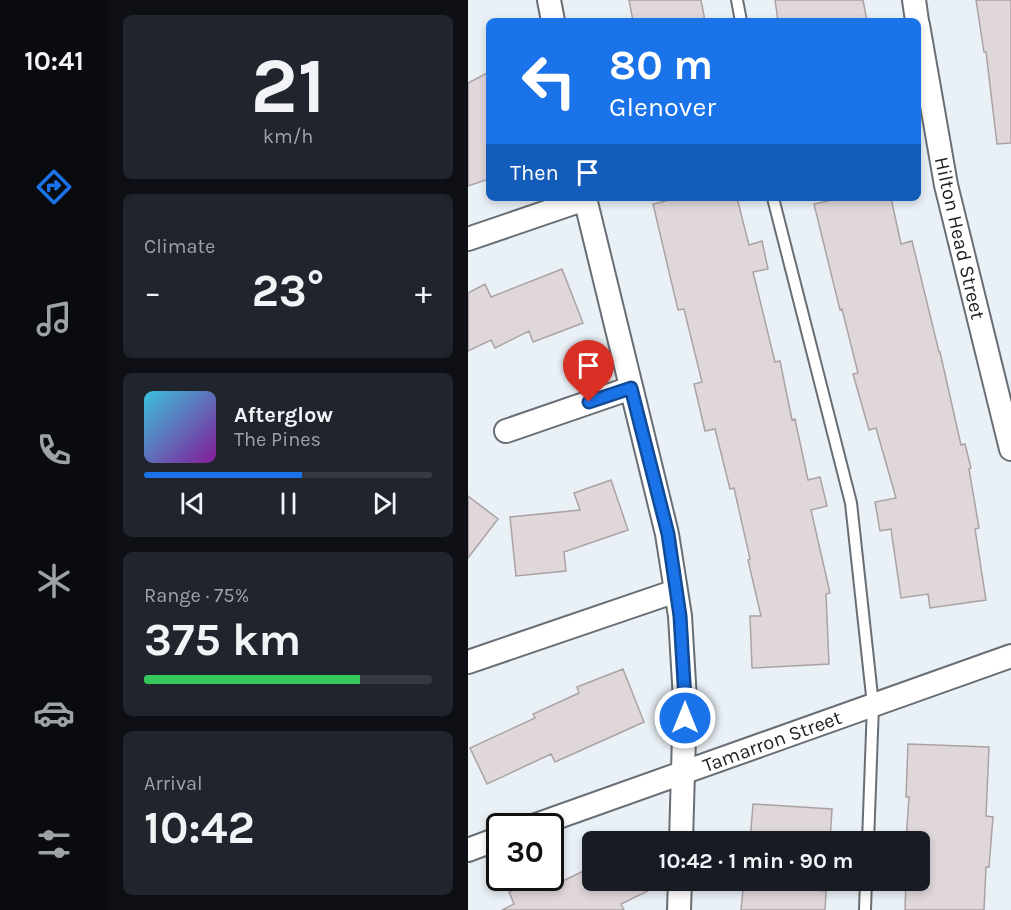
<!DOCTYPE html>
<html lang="en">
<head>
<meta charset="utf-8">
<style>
  body { margin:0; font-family:Karla,sans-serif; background:#20242c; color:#f1f3f6; height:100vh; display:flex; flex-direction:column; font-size:22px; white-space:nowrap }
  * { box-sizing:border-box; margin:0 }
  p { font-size:20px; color:#9ea1a6 }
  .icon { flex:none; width:33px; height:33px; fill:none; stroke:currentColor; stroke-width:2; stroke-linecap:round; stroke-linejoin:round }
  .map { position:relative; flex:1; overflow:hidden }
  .panel { display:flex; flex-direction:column; gap:15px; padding:15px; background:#0d0f14; width:360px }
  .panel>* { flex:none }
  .guide { position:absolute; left:18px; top:18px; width:435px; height:183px; border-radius:9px; box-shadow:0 3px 9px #0003; background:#1a73e8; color:#fff; overflow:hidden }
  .speed { position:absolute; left:18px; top:813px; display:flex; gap:12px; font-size:30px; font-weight:700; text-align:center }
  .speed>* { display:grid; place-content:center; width:78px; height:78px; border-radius:50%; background:#171b24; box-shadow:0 3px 9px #0003; line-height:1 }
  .speed .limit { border:3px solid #111; border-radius:9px; background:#fff; color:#111 }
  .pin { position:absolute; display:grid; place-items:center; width:51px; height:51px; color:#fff; margin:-62px -26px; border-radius:50% 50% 50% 0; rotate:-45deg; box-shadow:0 0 6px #0007 }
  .pin .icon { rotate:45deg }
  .me { position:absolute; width:66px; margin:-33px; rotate:0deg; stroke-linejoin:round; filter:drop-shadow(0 0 4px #0008) }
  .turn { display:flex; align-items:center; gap:21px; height:126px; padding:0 24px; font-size:27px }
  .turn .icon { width:78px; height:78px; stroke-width:2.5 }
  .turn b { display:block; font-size:42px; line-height:51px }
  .then { display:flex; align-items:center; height:57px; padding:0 24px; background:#0003; gap:12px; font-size:22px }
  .big { font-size:45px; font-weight:700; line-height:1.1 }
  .panel .tile { flex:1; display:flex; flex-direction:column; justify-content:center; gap:9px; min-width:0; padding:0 21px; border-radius:9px; background:#20242c }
  .panel .dial { align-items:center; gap:0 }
  .dial b { font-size:78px; line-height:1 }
  .song { display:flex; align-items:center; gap:18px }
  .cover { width:72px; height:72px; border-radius:9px; background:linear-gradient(135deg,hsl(190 70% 55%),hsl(290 70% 35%)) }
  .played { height:6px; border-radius:3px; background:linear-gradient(90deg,#1a73e8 55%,#363941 55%) }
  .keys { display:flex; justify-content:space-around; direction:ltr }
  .heat { display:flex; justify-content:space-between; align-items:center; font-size:33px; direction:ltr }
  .charge { height:9px; border-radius:4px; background:linear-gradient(90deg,#34c759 75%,#363941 0) }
  .trip { position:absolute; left:114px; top:831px; width:348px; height:60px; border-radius:9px; background:#171b24; box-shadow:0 3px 9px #0003; font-weight:700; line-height:60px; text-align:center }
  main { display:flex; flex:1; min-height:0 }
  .menu { display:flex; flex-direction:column; width:108px; justify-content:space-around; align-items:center; background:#090b0e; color:#9ea1a6 }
  .menu .icon { width:42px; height:42px }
  .menu .selected { color:#1a73e8 }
  .menu b { font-size:27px; color:#f1f3f6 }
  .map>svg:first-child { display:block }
  .building { fill:#e0d7da; stroke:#aba2a5; stroke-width:1.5 }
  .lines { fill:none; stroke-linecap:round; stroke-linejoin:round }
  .lane-casing { stroke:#686e73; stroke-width:14 }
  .street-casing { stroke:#686e73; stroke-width:26 }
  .lane { stroke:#fff; stroke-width:10 }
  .street { stroke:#fff; stroke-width:22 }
  .route-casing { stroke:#114b97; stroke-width:15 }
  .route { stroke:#1a73e8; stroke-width:10 }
  .labels { text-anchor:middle; stroke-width:4.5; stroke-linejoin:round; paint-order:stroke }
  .street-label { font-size:20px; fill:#212426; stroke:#fff }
</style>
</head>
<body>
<main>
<nav class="menu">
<b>10:41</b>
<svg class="icon selected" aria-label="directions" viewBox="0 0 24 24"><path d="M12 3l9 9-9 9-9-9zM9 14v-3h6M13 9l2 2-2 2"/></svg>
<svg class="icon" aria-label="music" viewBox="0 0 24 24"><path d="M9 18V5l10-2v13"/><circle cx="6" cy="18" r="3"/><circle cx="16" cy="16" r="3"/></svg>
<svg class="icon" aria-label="phone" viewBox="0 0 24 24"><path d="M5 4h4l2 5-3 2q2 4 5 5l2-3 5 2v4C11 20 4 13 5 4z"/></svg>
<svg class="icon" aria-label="climate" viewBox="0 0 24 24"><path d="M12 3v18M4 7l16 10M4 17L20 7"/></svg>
<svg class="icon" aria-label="car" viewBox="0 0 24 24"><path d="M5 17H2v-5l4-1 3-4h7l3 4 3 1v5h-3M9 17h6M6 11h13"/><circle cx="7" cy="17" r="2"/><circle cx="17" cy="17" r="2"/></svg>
<svg class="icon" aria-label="filters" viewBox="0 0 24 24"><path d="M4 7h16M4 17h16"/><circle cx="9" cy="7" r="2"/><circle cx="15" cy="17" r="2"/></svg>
</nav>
<section class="panel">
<div class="tile dial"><b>21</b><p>km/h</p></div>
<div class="tile"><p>Climate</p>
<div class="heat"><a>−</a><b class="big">23°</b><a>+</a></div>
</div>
<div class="tile">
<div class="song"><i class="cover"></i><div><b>Afterglow</b><p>The Pines</p></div></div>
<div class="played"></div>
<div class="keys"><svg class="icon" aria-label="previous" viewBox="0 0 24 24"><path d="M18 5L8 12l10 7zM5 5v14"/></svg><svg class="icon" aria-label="pause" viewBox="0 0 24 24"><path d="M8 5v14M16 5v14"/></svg><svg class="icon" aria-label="next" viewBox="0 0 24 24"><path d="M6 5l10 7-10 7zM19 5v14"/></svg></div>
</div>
<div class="tile"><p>Range · 75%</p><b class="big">375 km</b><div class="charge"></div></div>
<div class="tile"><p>Arrival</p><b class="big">10:42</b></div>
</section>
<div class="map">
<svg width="543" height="910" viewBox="0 0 543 910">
  <rect width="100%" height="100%" fill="#e9f0f6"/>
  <!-- building -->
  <path class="building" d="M161,0h72l4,21h-72z
    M307,0h88l4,21h-89z
    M508,0h35v143l-14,1 -11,-92h-2z
    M21,72v107l-21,7v-103z
    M210,198h59l12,47 13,-4 6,28 -15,3 22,90 5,-1 12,59 3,-1 13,61 12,-3 7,29 -16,4 19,83 -4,1 3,70 -77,4 -2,-52h11l-13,-56 2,-1 -16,-71 -4,1 -15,-60 -10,2 -11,-47 8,-2 -18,-73 -6,1 -25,-106z
    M373,198h50l10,46 11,-3 27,111h1l21,93 4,-1 6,24 -2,1 10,59 -4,1 11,71 -56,8 -2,-14 -27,4 -10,-69 -11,2 -5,-29 21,-4 -20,-70 -7,2 -16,-56 5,-1 -16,-64 -2,1 -26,-106z
    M94,269l21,54 -50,19 -4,-11 -34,17 -4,-8 -23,11v-58l17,-9 6,13z
    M143,480l17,50 -64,22 2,19 -50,5 -6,-59 70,-7 -6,-17z
    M0,496l30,23 -30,39z
    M155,669l21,53 -89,40 -4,-8 -64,30 -17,-36 65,-30 -2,-4 46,-21 -2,-6z
    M440,744l81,3 -3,69 7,1 -4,50h-3l-2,43h-79l1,-30h14v-38h-14l3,-45h-3z
    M285,804l79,5 -2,32 -44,-3v4h-36z
    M124,867v13h74v2l-45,22 3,6h-122l12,-6 -5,-12 33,-14 4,11z
    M276,880h47v8l35,3 -1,19h-84z"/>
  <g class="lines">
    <defs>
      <path id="lane" d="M269,0l4,21
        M305,198l78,305 22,202 -5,137
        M397,910l1,-30"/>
      <path id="street" d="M81,0l4,21
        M446,0l3,21
        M450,25l28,160 65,264
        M117,198l82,336 13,82 5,84 -4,142
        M0,239l117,-40
        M38,431l125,-43
        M0,662l208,-71
        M65,826l478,-170
        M0,850l32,-12
        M211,910l1,-30"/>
    </defs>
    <!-- lane casing -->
    <use href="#lane" class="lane-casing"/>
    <!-- street casing -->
    <use href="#street" class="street-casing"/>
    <!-- lane -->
    <use href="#lane" class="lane"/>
    <!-- street -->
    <use href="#street" class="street"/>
  </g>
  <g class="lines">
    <defs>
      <path id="route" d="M121,402l42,-14 37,146 12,82 5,84v18"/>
    </defs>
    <!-- route casing -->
    <use href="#route" class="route-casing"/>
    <!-- route -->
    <use href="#route" class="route"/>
  </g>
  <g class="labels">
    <!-- street labels -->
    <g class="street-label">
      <text transform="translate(492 238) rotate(77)" y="7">Hilton Head Street</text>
      <text transform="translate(304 741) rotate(-20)" y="7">Tamarron Street</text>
    </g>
  </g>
</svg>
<div class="speed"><div class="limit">30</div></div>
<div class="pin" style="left:121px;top:402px;background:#d93025"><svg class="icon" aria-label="arrive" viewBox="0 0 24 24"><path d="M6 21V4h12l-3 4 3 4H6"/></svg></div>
<svg class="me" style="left:217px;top:718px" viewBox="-20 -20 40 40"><circle r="17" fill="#1a73e8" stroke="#fff" stroke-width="3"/><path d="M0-11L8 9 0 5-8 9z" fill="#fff"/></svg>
<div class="trip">10:42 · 1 min · 90 m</div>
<div class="guide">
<div class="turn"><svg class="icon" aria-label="left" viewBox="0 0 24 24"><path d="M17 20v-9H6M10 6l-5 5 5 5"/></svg><div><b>80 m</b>Glenover</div></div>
<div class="then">Then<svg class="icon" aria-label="arrive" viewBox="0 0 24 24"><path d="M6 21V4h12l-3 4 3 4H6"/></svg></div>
</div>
</div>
</main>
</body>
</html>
